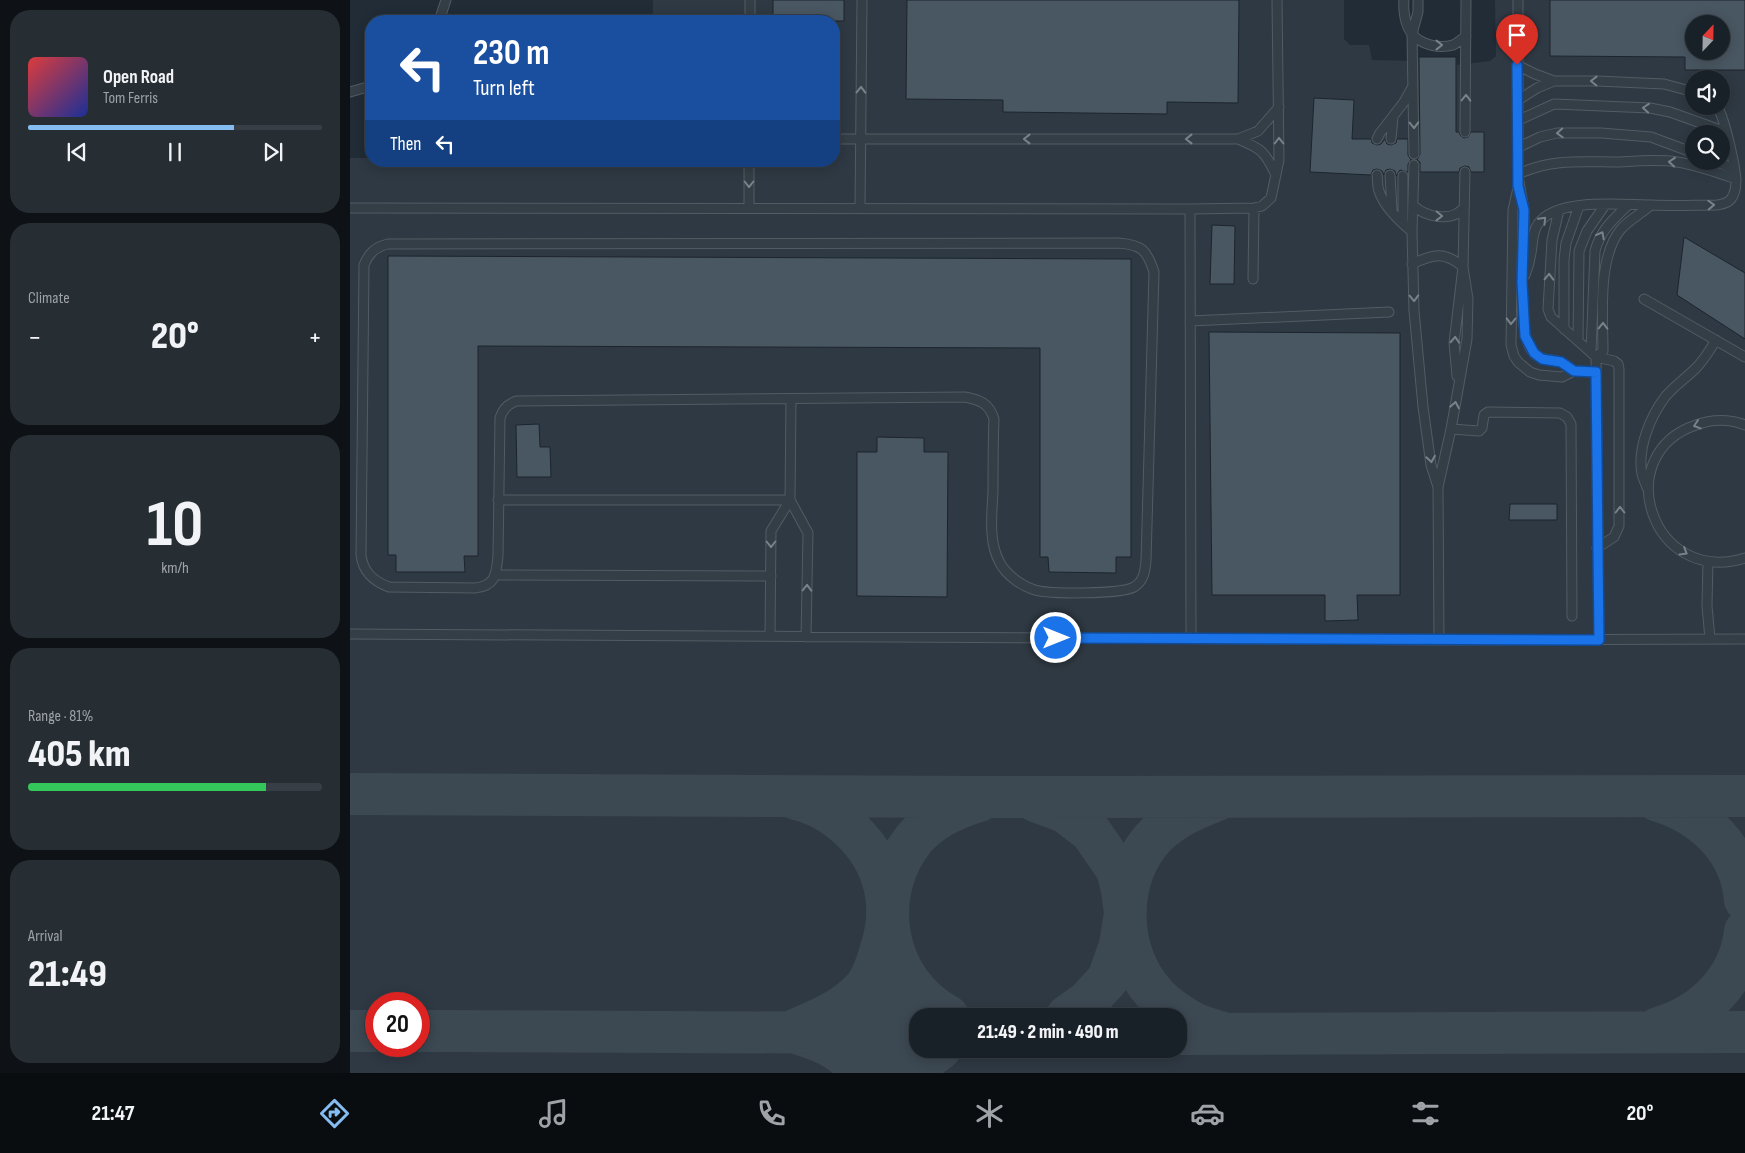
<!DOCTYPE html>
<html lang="en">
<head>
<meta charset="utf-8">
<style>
  body { margin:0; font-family:"Sofia Sans Condensed",sans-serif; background:#262e34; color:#f1f3f6; height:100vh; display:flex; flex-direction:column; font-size:19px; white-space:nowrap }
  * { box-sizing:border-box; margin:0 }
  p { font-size:16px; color:#9fa3a8 }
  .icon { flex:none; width:28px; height:28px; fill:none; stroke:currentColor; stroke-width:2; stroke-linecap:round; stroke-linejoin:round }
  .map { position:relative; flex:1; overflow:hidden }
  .panel { display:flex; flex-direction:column; gap:10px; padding:10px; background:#0e1216; width:350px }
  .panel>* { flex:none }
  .top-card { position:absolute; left:15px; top:15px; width:475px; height:152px; border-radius:20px; box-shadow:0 2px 12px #0003,0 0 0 1px #373e45; background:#1a4fa0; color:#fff; overflow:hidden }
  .needle { width:32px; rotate:22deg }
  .tools { position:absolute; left:1335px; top:15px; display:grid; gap:10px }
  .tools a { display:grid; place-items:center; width:45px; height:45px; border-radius:50%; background:#192128; box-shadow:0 2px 12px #0003,0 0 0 1px #373e45; font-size:25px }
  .speed { position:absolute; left:15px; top:992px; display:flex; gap:10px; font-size:25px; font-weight:700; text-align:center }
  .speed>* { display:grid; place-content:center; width:65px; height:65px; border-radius:50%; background:#192128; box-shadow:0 2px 12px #0003,0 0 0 1px #373e45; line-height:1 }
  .speed .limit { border:8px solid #d22; background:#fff; color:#111 }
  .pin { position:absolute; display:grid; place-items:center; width:42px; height:42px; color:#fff; margin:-51px -21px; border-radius:50% 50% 50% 0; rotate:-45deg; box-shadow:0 0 5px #0007 }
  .pin .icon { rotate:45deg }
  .me { position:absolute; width:55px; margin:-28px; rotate:90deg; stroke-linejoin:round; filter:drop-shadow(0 0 4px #0008) }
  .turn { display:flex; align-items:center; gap:18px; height:105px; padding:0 25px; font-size:22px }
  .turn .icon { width:65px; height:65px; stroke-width:2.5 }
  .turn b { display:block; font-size:35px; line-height:42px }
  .then { display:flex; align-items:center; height:48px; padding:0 25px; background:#0003; gap:10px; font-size:19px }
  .big { font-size:38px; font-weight:800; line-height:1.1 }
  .panel .tile { flex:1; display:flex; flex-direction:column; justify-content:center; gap:8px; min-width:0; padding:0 18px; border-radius:20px; background:#262e34 }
  .panel .dial { align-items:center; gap:0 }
  .dial b { font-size:65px; line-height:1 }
  .song { display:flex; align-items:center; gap:15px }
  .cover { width:60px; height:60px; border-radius:8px; background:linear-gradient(135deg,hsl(0 70% 55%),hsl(230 70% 35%)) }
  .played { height:5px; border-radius:2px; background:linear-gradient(90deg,#85bcf1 70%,#373e45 70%) }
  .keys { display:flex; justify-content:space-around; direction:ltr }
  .heat { display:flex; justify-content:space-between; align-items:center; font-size:28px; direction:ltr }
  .charge { height:8px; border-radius:4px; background:linear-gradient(90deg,#34c759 81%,#373e45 0) }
  .trip { position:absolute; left:559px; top:1008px; width:278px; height:50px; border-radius:20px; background:#192128; box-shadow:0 2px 12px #0003,0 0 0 1px #373e45; font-weight:800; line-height:50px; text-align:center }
  .tab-bar { display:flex; height:80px; justify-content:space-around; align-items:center; background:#0a0d10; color:#9fa3a8 }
  .tab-bar .icon { width:35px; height:35px }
  .tab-bar .current { color:#85bcf1 }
  .tab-bar b { font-size:22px; color:#f1f3f6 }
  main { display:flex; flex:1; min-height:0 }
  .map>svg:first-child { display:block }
  .airport { fill:#2f3943; fill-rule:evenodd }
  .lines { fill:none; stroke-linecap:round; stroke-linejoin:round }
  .taxiway { stroke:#3c4852; stroke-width:42 }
  .building { fill:#495762; stroke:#1c252d; fill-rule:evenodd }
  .lane-casing { stroke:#525c64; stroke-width:11 }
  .lane { stroke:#343e46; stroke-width:9 }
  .oneway { stroke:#78828b }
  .route-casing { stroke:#114b97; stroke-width:12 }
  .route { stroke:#1a73e8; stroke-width:9 }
</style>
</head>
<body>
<main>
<section class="panel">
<div class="tile">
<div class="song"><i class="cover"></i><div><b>Open Road</b><p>Tom Ferris</p></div></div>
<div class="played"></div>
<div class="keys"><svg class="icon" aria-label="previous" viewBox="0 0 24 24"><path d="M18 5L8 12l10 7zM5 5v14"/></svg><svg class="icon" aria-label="pause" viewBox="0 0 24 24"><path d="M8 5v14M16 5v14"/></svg><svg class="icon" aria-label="next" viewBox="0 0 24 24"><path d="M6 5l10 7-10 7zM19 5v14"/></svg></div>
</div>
<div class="tile"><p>Climate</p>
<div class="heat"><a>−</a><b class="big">20°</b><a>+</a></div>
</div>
<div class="tile dial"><b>10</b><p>km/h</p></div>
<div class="tile"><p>Range · 81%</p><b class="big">405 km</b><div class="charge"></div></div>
<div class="tile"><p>Arrival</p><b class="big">21:49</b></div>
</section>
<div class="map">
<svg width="1395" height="1073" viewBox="0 0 1395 1073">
  <rect width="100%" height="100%" fill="#212c36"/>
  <!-- airport -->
  <path class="airport" d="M303,0h691v39l6,6h19l3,15 46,1v-4h38l1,8 33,-4 6,-5 -1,-56h250v1073h-1395v-915h21v3h463v-140h-181zM1344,24h27v27h-27zM1344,79h27v27h-27zM1344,134h27v27h-27zM26,1004h43v42h-43zM568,1016h260v33h-260z"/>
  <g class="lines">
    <!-- taxiway -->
    <path class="taxiway" d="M0,794l640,3 755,-1
      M867,800c-22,9 -42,17 -60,34 -42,41 -41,118 -2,160 9,11 31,26 43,31 7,3 15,5 22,7
      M1306,800c47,14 85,49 89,100
      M685,801l30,11 26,20 26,38 5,20 3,23 -5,32 -12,34 -20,22 -21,15
      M598,1016c-64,-34 -79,-121 -34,-177 17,-20 41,-31 65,-38
      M1308,1028c46,-13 82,-49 87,-97
      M445,1030c23,-10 46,-19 65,-38 11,-10 16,-26 20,-40 7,-21 10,-45 4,-67 -10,-41 -48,-77 -88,-86
      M0,1031h26
      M69,1031l499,2
      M828,1034l567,-2
      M452,1035c29,9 40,16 61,38
      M537,1073v-68
      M562,1073l4,-6 24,-18"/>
  </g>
  <!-- building -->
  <path class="building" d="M423,0h71v21h-71z
    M557,0h332l-1,103 -71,-1v12l-164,-2v-12l-97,-1z
    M1200,0h195v70h-60v-13l-135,-1zM1344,24h27v27h-27z
    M1069,57h37v75h3l1,3 4,3 4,-1 3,-5h13v40h-13l-2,-5 -4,-1 -5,2 -1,4h-39v-10l-3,-2 3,-6z
    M964,98l40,2 -2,39h19l1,4 5,2 4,-1 4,-5 2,5 4,1 5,-2 1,-4h11v16l3,5 -3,4v8l-8,-2 -4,6 -1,-5 -5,-2 -4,1 -2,5 -2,-4 -5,-2 -4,1 -2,5 -61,-3z
    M862,225l23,1 -1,58h-24z
    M1334,237l61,36v66l-68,-44z
    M38,256l743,3v298h-15v16l-67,-1 -1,-15h-8v-209l-562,-2v210h-14l1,16h-69v-17h-8z
    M859,332l191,1v262h-43l1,25 -33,1v-26h-113z
    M189,424l1,23h10l1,30h-34l-1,-52z
    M527,437l47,1v14h24l-1,145 -90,-1v-144h20z
    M1160,504h47v16h-48z"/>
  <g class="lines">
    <defs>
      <path id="lane" d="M1054,0c-1,11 1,25 8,34 9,11 28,15 41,11 4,-2 9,-6 13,-9
        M1168,0v174c1,13 5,25 6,38 2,31 -10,118 9,140 10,11 17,6 28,10 5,2 9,7 13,9
        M89,21l7,-21
        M400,21v-21
        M1167,65l18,9 19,7
        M0,92l21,-6
        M1168,100l19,-12 17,-7h43l67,3 30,8
        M1169,120l35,-16 96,4 20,4 56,20
        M1115,132l1,-132
        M484,139h404l20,-8 21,-24
        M888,139c23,10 26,11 37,34
        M1027,139l3,-6 24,-31 9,-16
        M1041,139l2,-22
        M1169,147l21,-10 17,-4h44l50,4 43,16
        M1064,154l-2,-120 6,-22v-12
        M399,161v47
        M1365,161l19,8
        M1064,165l-2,67 2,79 9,96 8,58 7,22 1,153
        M1168,174c36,-16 64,-12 102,-12 18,-1 38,-3 57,0 20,3 39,10 59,17
        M1027,175c1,6 0,11 2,16 5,16 21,30 33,41
        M1040,175l2,35
        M1168,188l-5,22 -2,135 3,11 4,6 12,10 9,3 23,2 12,-6 22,1
        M1064,206c12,11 39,17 50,1
        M0,208l840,1 1,429
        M510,208l2,-208
        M840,209l64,-1 8,-2 9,-8 8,-38 -2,-160
        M1209,210l-7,30 -4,69 3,8 45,40 18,4 4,3 1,5v157l-5,11 -17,11
        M1053,223v-47
        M769,243c23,2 28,7 35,29l-8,289c-1,10 -2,20 -12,26 -12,7 -89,8 -102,2 -12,-4 -26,-15 -32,-26 -12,-21 -8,-49 -7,-72 0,-24 0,-48 1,-72 -5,-16 -14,-19 -29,-22l-449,4c-9,4 -13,8 -16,17l-2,138c-2,18 -2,30 -23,32l-86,-1c-16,-6 -26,-15 -28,-32l3,-290c5,-12 11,-18 24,-21z
        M1062,264c21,-10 33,-13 51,3l5,32 -1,40 -16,90 -13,58
        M1175,275c3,-7 5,-14 6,-22 2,-10 1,-21 7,-29 18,-27 85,-19 114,-19 21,1 43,0 65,0 5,-1 10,-1 14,-6 4,-5 5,-13 5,-19 -1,-15 -11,-61 -19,-74
        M903,279l1,-71
        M1294,299l101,58
        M840,321l199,-9
        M1214,329v-69l2,-17 13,-37
        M1228,340l1,-89 8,-20 18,-26
        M1241,352l4,-101c6,-22 18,-31 33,-46
        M1107,376l-3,-33 9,-76 2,-95
        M441,399l-1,101 18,33 -2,104
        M1395,425c-15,-6 -33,-6 -49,0 -87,29 -45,162 49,133
        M1101,429l28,2 3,-3 2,-13 4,-3 72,1 7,4 4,7 1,192
        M1297,488c-1,-4 -4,-9 -5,-14 -5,-25 8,-57 23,-77 9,-11 21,-19 31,-29 8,-8 14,-18 20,-28
        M148,500h292
        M1358,561l-1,45 3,33
        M146,575l275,1
        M0,634l1089,6 306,-1
        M420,636l1,-105 19,-31
        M1249,640l-3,-283 7,-6c0,-36 -6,-93 18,-122 9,-10 20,-15 30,-24"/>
    </defs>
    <!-- lane casing -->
    <use href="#lane" class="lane-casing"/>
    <!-- lane -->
    <use href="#lane" class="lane"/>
  </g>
  <!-- one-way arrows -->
  <defs><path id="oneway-chevron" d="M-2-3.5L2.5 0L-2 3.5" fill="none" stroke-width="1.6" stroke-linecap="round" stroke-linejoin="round" transform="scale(1.25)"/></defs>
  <g class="oneway">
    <use href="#oneway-chevron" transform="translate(1089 45)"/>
    <use href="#oneway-chevron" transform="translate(1244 81) rotate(-179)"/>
    <use href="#oneway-chevron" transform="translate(511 90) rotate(-89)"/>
    <use href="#oneway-chevron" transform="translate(1116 98) rotate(-89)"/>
    <use href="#oneway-chevron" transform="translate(1296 108) rotate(-175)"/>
    <use href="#oneway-chevron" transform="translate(1064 125) rotate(89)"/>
    <use href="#oneway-chevron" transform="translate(1210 133) rotate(177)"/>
    <use href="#oneway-chevron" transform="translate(677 139) rotate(-180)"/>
    <use href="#oneway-chevron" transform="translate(839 139) rotate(-180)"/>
    <use href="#oneway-chevron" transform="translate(929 141) rotate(-90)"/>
    <use href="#oneway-chevron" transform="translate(1322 162) rotate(-175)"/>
    <use href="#oneway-chevron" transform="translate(399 184) rotate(90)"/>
    <use href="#oneway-chevron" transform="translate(1361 205) rotate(-2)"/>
    <use href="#oneway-chevron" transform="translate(1089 216) rotate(1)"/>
    <use href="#oneway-chevron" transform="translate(1193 220) rotate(-46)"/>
    <use href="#oneway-chevron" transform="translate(1251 235) rotate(-62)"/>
    <use href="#oneway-chevron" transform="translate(1199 277) rotate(-88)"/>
    <use href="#oneway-chevron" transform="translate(1064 298) rotate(88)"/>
    <use href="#oneway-chevron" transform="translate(1161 321) rotate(91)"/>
    <use href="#oneway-chevron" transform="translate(1253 326) rotate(-89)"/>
    <use href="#oneway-chevron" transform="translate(1105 340) rotate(-87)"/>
    <use href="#oneway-chevron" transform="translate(1105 405) rotate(-80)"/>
    <use href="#oneway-chevron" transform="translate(1347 425) rotate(162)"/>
    <use href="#oneway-chevron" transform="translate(1081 459) rotate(81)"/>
    <use href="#oneway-chevron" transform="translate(1270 510) rotate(-90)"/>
    <use href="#oneway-chevron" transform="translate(421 544) rotate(90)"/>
    <use href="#oneway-chevron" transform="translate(1334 552) rotate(31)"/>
    <use href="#oneway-chevron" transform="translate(457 588) rotate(-89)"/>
  </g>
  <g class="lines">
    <defs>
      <path id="route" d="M706,638l543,2 -3,-268 -22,-1 -13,-9 -19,-3 -8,-6 -9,-17 -3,-54 2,-72 -6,-24 -1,-121"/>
    </defs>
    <!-- route casing -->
    <use href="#route" class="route-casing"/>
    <!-- route -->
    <use href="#route" class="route"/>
  </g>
</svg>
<div class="tools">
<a><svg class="needle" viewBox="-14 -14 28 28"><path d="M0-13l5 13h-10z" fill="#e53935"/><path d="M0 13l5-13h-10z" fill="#9fa3a8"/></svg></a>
<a><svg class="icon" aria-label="sound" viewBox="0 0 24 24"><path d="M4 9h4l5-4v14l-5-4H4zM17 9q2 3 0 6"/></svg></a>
<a><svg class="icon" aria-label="search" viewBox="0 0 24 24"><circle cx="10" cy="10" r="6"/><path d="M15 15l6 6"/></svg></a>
</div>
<div class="speed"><div class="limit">20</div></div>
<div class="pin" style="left:1167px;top:65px;background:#d93025"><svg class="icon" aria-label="arrive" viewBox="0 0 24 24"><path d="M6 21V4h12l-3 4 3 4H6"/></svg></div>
<svg class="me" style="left:706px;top:638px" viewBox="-20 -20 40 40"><circle r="17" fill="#1a73e8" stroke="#fff" stroke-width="3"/><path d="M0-11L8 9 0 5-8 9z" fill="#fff"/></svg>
<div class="trip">21:49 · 2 min · 490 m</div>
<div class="top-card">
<div class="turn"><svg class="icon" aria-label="left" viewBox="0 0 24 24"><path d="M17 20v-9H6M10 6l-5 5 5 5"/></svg><div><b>230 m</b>Turn left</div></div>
<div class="then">Then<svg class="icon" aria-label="left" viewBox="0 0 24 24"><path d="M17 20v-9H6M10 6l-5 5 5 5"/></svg></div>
</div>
</div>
</main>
<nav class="tab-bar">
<b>21:47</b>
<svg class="icon current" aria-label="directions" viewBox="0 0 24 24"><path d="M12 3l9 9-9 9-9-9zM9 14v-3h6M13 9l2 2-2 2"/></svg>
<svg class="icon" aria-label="music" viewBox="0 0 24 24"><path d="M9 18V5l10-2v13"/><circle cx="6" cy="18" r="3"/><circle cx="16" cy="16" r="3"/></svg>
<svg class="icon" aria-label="phone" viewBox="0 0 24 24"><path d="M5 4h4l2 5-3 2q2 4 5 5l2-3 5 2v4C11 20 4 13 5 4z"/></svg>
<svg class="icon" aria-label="climate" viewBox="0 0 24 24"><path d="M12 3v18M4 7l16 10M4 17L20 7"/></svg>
<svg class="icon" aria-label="car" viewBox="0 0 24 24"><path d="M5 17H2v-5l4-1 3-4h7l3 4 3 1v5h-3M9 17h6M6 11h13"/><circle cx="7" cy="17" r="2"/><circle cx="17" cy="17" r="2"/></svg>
<svg class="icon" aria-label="filters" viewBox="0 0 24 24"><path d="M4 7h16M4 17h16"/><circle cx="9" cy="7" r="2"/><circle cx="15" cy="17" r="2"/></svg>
<b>20°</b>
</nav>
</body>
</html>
